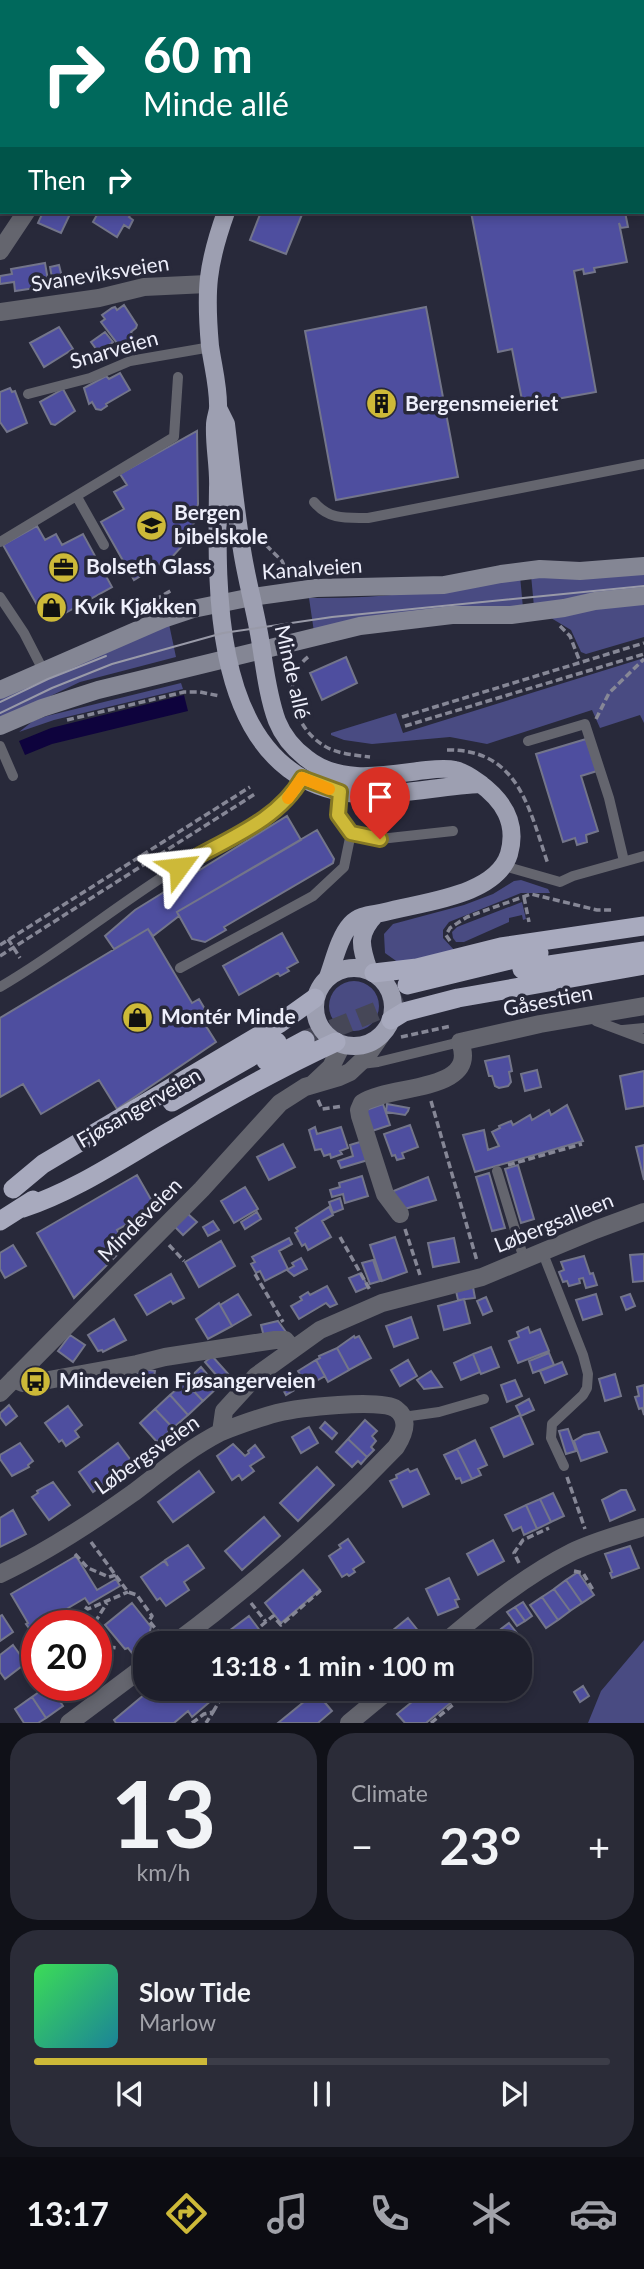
<!DOCTYPE html>
<html lang="en">
<head>
<meta charset="utf-8">
<style>
  body { margin:0; font-family:Lato,sans-serif; background:#2b2c38; color:#f1f3f6; height:100vh; display:flex; flex-direction:column; font-size:26px; white-space:nowrap }
  * { box-sizing:border-box; margin:0 }
  p { font-size:23px; color:#a1a2a9 }
  .icon { flex:none; width:38px; height:38px; fill:none; stroke:currentColor; stroke-width:2; stroke-linecap:round; stroke-linejoin:round }
  .map { position:relative; height:1723px; overflow:hidden }
  .side { display:flex; flex-direction:column; gap:10px; padding:10px; background:#101118; flex:1 }
  .side>* { flex:none }
  .top-card { position:absolute; left:0px; top:0px; width:644px; height:214px; box-shadow:0 4px 10px #0003,0 0 0 2px #3c3d48; background:#00695c; color:#fff; overflow:hidden }
  .speed { position:absolute; left:21px; top:1610px; display:flex; gap:14px; font-size:35px; font-weight:700; text-align:center }
  .speed>* { display:grid; place-content:center; width:91px; height:91px; border-radius:50%; background:#1e1f2c; box-shadow:0 4px 10px #0003,0 0 0 2px #3c3d48; line-height:1 }
  .speed .limit { border:10px solid #d22; background:#fff; color:#111 }
  .pin { position:absolute; display:grid; place-items:center; width:60px; height:60px; color:#fff; margin:-72px -30px; border-radius:50% 50% 50% 0; rotate:-45deg; box-shadow:0 0 7px #0007 }
  .pin .icon { rotate:45deg }
  .me { position:absolute; width:77px; margin:-38px; rotate:60deg; stroke-linejoin:round; filter:drop-shadow(0 0 5px #0008) }
  .turn { display:flex; align-items:center; gap:24px; height:147px; padding:0 28px; font-size:32px }
  .turn .icon { width:91px; height:91px; stroke-width:2.5 }
  .turn b { display:block; font-size:49px; line-height:60px }
  .then { display:flex; align-items:center; height:66px; padding:0 28px; background:#0003; gap:14px; font-size:26px }
  .big { font-size:52px; font-weight:700; line-height:1.1 }
  .side .tile { flex:1; display:flex; flex-direction:column; justify-content:center; gap:10px; min-width:0; padding:0 24px; border-radius:28px; background:#2b2c38 }
  .side .dial { align-items:center; gap:0 }
  .dial b { font-size:91px; line-height:1 }
  .song { display:flex; align-items:center; gap:21px }
  .cover { width:84px; height:84px; border-radius:10px; background:linear-gradient(135deg,hsl(130 70% 55%),hsl(190 70% 35%)) }
  .played { height:7px; border-radius:4px; background:linear-gradient(90deg,#cdb938 30%,#3c3d48 30%) }
  .keys { display:flex; justify-content:space-around; direction:ltr }
  .heat { display:flex; justify-content:space-between; align-items:center; font-size:38px; direction:ltr }
  .side .tiles { flex:1; display:grid; gap:10px; grid-template-columns:1fr 1fr }
  .tile:last-child { grid-column:span 2 }
  .trip { position:absolute; left:133px; top:1631px; width:399px; height:70px; border-radius:28px; background:#1e1f2c; box-shadow:0 4px 10px #0003,0 0 0 2px #3c3d48; font-weight:700; line-height:70px; text-align:center }
  .menu { display:flex; height:112px; justify-content:space-around; align-items:center; background:#0c0c12; color:#a1a2a9 }
  .menu .icon { width:49px; height:49px }
  .menu .active { color:#cdb938 }
  .menu b { font-size:32px; color:#f1f3f6 }
  .map>svg:first-child { display:block }
  .green { fill:#494b82 }
  .water { fill:#0e033d }
  .building { fill:#4e4e9f; stroke:#73758a; stroke-width:2 }
  .lines { fill:none; stroke-linecap:round; stroke-linejoin:round }
  .trunk-tunnel { stroke:#464757; stroke-width:19; stroke-dasharray:19 10; stroke-linecap:butt }
  .path { stroke:#868796; stroke-width:3.5; stroke-dasharray:7 3.5; stroke-linecap:butt }
  .service { stroke:#64656e; stroke-width:10 }
  .minor { stroke:#64656e; stroke-width:18 }
  .tertiary { stroke:#64656e; stroke-width:18 }
  .secondary { stroke:#848694; stroke-width:18 }
  .primary { stroke:#9d9fb1; stroke-width:18 }
  .trunk { stroke:#a8aabe; stroke-width:19 }
  .tram { stroke:#999aa8; stroke-width:2 }
  .route-casing { stroke:#857824; stroke-width:18 }
  .route { stroke:#cdb938; stroke-width:12 }
  .slow { stroke:#f59e0b; stroke-width:12 }
  .labels { text-anchor:middle; stroke-width:7; stroke-linejoin:round; paint-order:stroke }
  .street-label { font-size:21px; fill:#eeeffb; stroke:#28293a }
  .poi-label { font-size:21px; font-weight:bold; fill:#eeeffb; stroke:#28293a; text-anchor:start }
</style>
</head>
<body>
<div class="map">
<svg width="644" height="1723" viewBox="0 0 644 1723">
  <rect width="100%" height="100%" fill="#28293a"/>
  <!-- green -->
  <path class="green" d="M644,571v19l-110,17 -3,-32z
    M520,576l3,32 -209,24 -5,-34c72,1 141,-8 211,-22z
    M644,600v37l-58,17 -5,-2 -10,-22 -20,-12z
    M169,624l7,33 -96,25 -80,38v-25z
    M644,658v65l-4,-8 -40,13 -8,-18 -105,34 -37,-7 -78,7 -28,-4 -13,-5v-2l65,-20 7,20z
    M181,683l2,6 -129,31 -35,12 14,-11 14,-5z
    M521,880l27,9 2,4h-29l-72,29 -6,8v8l13,14 -57,11 -14,-10 -1,-19 9,-10 71,-19 29,-11 21,-13z
    M522,902l4,17 -3,1 -1,-5 -13,3v4l-45,20h-8l-3,-4 -1,-6 5,-5z
    M329 1006a25 25 0 1 1 50 0a25 25 0 1 1-50 0Z
    M644,1640v83h-56l13,-32z"/>
  <!-- water -->
  <path class="water" d="M184,695l4,16 -136,33 -27,11 -6,-14 32,-13z"/>
  <!-- building -->
  <path class="building" d="M43,212h28l-10,21 -23,-10z
    M96,212h37l-4,5 4,3 -4,8 -5,-3 -7,12 -24,-15 5,-9z
    M261,212h42l-17,42 -36,-14z
    M471,212h154l3,15 -7,1 -2,-5 8,39 -33,6 1,4 -11,2 -1,-5 -9,2 22,121 -73,13 -11,-56 -14,3z
    M45,263l4,23 -34,5 -1,-9 -14,2v-8l12,-2 -1,-5z
    M59,265l4,16 -10,2 -3,-16z
    M124,305l13,20 -1,3 -5,4 3,5 -14,10 -19,-25 4,-3 -3,-4 10,-7 3,-1 2,3z
    M426,307l32,170 -122,23 -31,-169z
    M59,327l14,22 -29,18 -14,-24z
    M105,332l8,10 -14,11 -8,-11z
    M120,373l10,17 -24,14 1,2 -6,4 -5,-1 -4,-7 -3,2 -5,-16 22,-12 3,3z
    M10,388l2,4 3,-1 12,32 -20,9 -7,-10v-30z
    M63,389l12,22 -20,14 -4,-1 -11,-22z
    M197,431l1,73 -4,19 -11,22 -10,11 -39,24 -33,-58 23,-13 -10,-17 13,-7 -7,-11z
    M37,526l8,14 11,-6 6,11 21,-11 29,53 -54,30 -8,-1 -9,-4 -38,-67z
    M346,657l11,26 -35,17 -12,-27z
    M586,739l11,32 -16,5 17,55 -12,4 1,7 -10,3 -2,-7 -12,4 -27,-88z
    M287,816l14,24 -124,72 2,4 -26,20 -5,-7 -34,20 -9,-13 30,-26z
    M317,830l17,29 -1,4 -109,64 2,3 -21,12 -13,-3 -15,-27z
    M148,929l44,74 7,-4 7,12 -7,4 17,27 -99,67 -18,-29 -58,34 -18,-30 -23,13v-79z
    M282,933l16,29 -11,6 2,3 -9,5 -2,-3 -39,22 -16,-29z
    M509,1056l3,15 -3,1 2,10 -3,4 -9,2 -4,-2 -3,-10h-3l-4,-15z
    M537,1070l4,17 -16,4 -4,-17z
    M644,1071v35l-18,3 -6,-33z
    M383,1104l7,21 -18,6 -6,-21z
    M387,1104l22,4 -1,3 -3,4 -19,-3z
    M567,1105l16,36 -108,31 -12,-37 21,-5 4,20 11,-4 -7,-14 8,-4 -1,-2 12,-5 2,4 17,-10 2,5 17,-10 2,5z
    M410,1125l8,22 -16,6 2,5 -7,2 -2,-5 -3,1 -8,-22z
    M315,1127l2,7 24,-7 7,21 -8,3 2,3 -11,4 -1,-4 -6,2 -3,-7 -6,1 -6,-20z
    M363,1141l5,19 -27,8 -3,-7 15,-5 -3,-11z
    M283,1144l12,23 -26,13 -12,-23z
    M644,1145v35l-8,-33z
    M518,1165l16,54 -13,4 -16,-54z
    M489,1173l16,55 -13,3 -16,-54z
    M137,1175l19,33 -39,22 9,16 -52,52 -37,-65z
    M362,1176l6,20 -23,7 -2,-9 -11,3 -2,-7 10,-3 -1,-4z
    M428,1177l8,23 -35,10 -10,-18z
    M245,1187l13,22 -24,14 -13,-22z
    M340,1198l3,11 -10,4 -4,-11z
    M329,1207l4,8 -11,6 9,16 -23,13 -3,-6 -3,2 -7,-13 3,-2 -2,-3z
    M257,1212l4,7 -16,10 -4,-7z
    M187,1213l10,9 -14,13 -9,-9z
    M213,1221l6,9 -11,6 -5,-9z
    M395,1237l12,35 -25,9 -12,-36z
    M289,1238l3,6 -13,7 9,18 -23,12 -5,-10 -4,2 -5,-9 4,-2 -3,-5z
    M454,1238l5,24 -26,5 -5,-24z
    M221,1241l14,25 -36,21 -14,-25z
    M13,1245l13,21 -21,12 -5,-9v-16z
    M644,1254v27l-11,1 -3,-27z
    M584,1256l6,18 3,-1 4,12 -11,3 -3,-10 -4,1 1,4 -11,3 -2,-5 -4,1 -4,-10 5,-2 -3,-8z
    M301,1258l6,11 -13,7 -7,-6 7,-4 -2,-3z
    M373,1260l7,21 -10,3 -8,-21z
    M361,1273l7,14 -12,5 -7,-14z
    M171,1274l13,24 -11,6 -2,-3 -24,14 -12,-20z
    M327,1286l10,18 -7,3 -4,-4 -27,16 -8,-13 11,-6 -2,-3 8,-5 2,3z
    M473,1287l2,11 -17,2 -2,-9z
    M238,1294l13,21 -19,11 -12,-21z
    M596,1294l6,20 -19,6 -7,-20z
    M630,1294l5,12 -9,4 -5,-13z
    M486,1297l6,14 -9,4 -6,-14z
    M464,1299l6,24 -26,7 -6,-24z
    M219,1303l13,23 -24,13 -12,-20z
    M411,1317l7,21 -24,9 -8,-21z
    M114,1319l12,21 -23,12 -1,-2 -4,1 -10,-16z
    M278,1321l8,11 -22,5 -3,-12z
    M528,1327l2,6 10,-4 9,22 -31,12 -9,-22 10,-4 -2,-5z
    M70,1335l15,10 -12,17 -15,-11z
    M354,1336l1,2 4,-2 12,22 -22,12 -12,-22z
    M491,1347l8,20 -18,7 -8,-20z
    M337,1348l12,22 -21,12 -12,-22 4,-2 -1,-2z
    M549,1353l5,12 -21,8 -4,-12z
    M473,1354l7,18 -19,8 -7,-17z
    M212,1356l18,20 -7,7 -18,-21z
    M316,1360l9,16 -18,10 -9,-15z
    M408,1360l9,16 -17,10 -9,-16z
    M562,1362l5,12 -22,9 -5,-12z
    M201,1367l17,20 -15,14 -18,-19z
    M139,1368l16,3 -2,11 -17,-3z
    M431,1371l11,16 -18,2 -7,-9z
    M289,1373l9,15 -12,7 -8,-15z
    M615,1374l6,22 -16,5 -6,-22z
    M515,1380l7,16 -15,6 -6,-17z
    M185,1382l18,19 -15,14 -18,-20z
    M644,1385v30l-2,-7 -3,1 -4,-12 4,-1 -2,-9z
    M170,1395l18,20 -15,13 -18,-19z
    M529,1399l5,11 -13,6 -5,-10z
    M9,1405l8,11 -11,9 -6,-8v-4z
    M68,1406l14,19 -7,6 4,6 -13,9 -4,-6 -3,2 -14,-19z
    M155,1409l18,19 -16,14 -17,-19z
    M520,1415l13,29 -29,13 -13,-29z
    M365,1420l12,11 -5,5 4,5 -5,6 3,3 -7,7 -19,-18z
    M325,1422l12,11 -5,6 -12,-11z
    M309,1427l9,16 -17,10 -9,-16z
    M568,1429l8,22 -10,3 -7,-23z
    M599,1432l8,20 -26,9 -7,-20 10,-6z
    M348,1439l19,18 -6,7 -3,-3 -6,6 -16,-15z
    M475,1440l12,25 -9,4 3,6 -9,4 -15,-30z
    M20,1443l13,18 -5,4 1,2 -17,9 -12,-17v-4z
    M118,1443l15,20 -40,29 -14,-20z
    M233,1444l12,12 4,-3 -1,-2 7,-6 9,12 -14,9 4,5 -12,9 -3,-5 -7,5 -15,-24z
    M457,1449l15,30 -10,4 -2,-5 -4,1 -12,-24z
    M317,1467l17,18 -36,36 -18,-18z
    M408,1469l2,3 7,-3 12,25 -26,13 -13,-26 7,-3 -1,-3z
    M199,1471l15,21 -41,30 -15,-20z
    M53,1482l17,23 -21,15 -17,-23 6,-4 -1,-2z
    M621,1490h5l9,20 -25,11 -8,-21z
    M553,1493l11,23 -13,6 -11,-23z
    M540,1499l11,23 -14,7 -11,-24z
    M526,1505l11,24 -13,6 -3,-8 -8,4 -8,-16z
    M13,1510l13,24 -26,13v-29z
    M264,1517l16,19 -38,34 -17,-19z
    M348,1539l16,23 -11,7 2,3 -6,4 -2,-2 -5,3 -13,-21 12,-8 -2,-3z
    M493,1540l11,21 -26,14 -11,-21z
    M188,1545l16,23 -20,14 5,8 -23,16 -6,-8 -3,2 -16,-23 23,-16 4,5 -3,-6z
    M630,1546l9,22 -27,10 -2,-5 2,-1 -7,-18z
    M76,1556l21,34 19,-11 4,7 -31,18 -4,-6 -42,25 2,3h-8l-2,10 -9,-12 2,-1 -17,-29z
    M303,1570l17,20 -39,33 -16,-20z
    M578,1572l16,23 -12,8 -16,-23z
    M449,1578l10,21 -4,1 3,7 -20,8 -12,-26z
    M566,1580l16,23 -12,8 -16,-22z
    M554,1589l16,22 -12,9 -16,-23z
    M542,1597l16,23 -12,8 -16,-23z
    M523,1602l9,14 -7,5 -10,-14z
    M132,1603l19,24 -1,4 3,4 -21,18 -4,-5 -3,1 -20,-24z
    M515,1607l10,14 -8,5 -10,-14z
    M2,1615l11,17 -13,9v-25z
    M249,1616l15,20 -10,7h-41z
    M408,1618l16,20 -7,5h-40z
    M509,1623l19,24 -7,6 -1,-10h-7l-12,-14z
    M501,1629l12,14h-24l-2,-2z
    M13,1645l13,18 -21,16 -5,-7v-17z
    M96,1650l9,10 -2,4 4,4 -11,9z
    M49,1685l14,21 -17,12 -14,-21z
    M583,1686l6,10 -9,6 -6,-10z
    M151,1689h35l12,13 16,-13 5,5 -27,23 -4,-6 -14,12h-58l-2,-3z
    M428,1689h14l11,12 -27,22h-21l-8,-9z
    M316,1692l16,19 -14,12h-40z
    M32,1697l14,21 -8,5h-14l-9,-14z"/>
  <g class="lines">
    <!-- trunk-tunnel -->
    <path class="trunk-tunnel" d="M305,1040l107,-43"/>
    <!-- path -->
    <path class="path" d="M68,0v2
      M441,0v2
      M642,31h2
      M266,545l16,16 6,13
      M146,605l26,-15
      M560,626l10,10 10,26
      M308,657c-30,23 -13,71 15,88 13,9 31,10 47,12
      M402,717l242,-74
      M596,719l13,-26 35,-34
      M67,720l117,-28h16l20,4
      M405,726l239,-72
      M447,750c72,-1 82,59 101,114
      M524,897l5,25
      M8,939l12,19
      M450,941l-4,-6 4,-7 17,-11 64,-23 66,16h17
      M0,945l250,-158
      M0,956l255,-162
      M401,1037l50,-11
      M318,1100l4,9 21,-3
      M431,1101l46,160
      M508,1165l74,-21
      M405,1229l15,46
      M340,1237l30,53
      M169,1245l15,16
      M255,1274l28,48
      M567,1477l18,52
      M91,1542l37,50 9,3 15,21 -3,5 13,15
      M75,1554l13,14 21,9 7,-2
      M519,1563l-5,-10 9,-13 26,-12
      M574,1571l9,2 10,17
      M251,1603l15,19
      M85,1607l3,2 40,-17
      M85,1626l10,-4 12,-19
      M261,1626l12,-10 8,9 40,-35
      M96,1630l13,17 9,1
      M104,1653l5,-6
      M213,1712l10,-17 -5,-6
      M192,1723l12,-9 9,-2 -7,11
      M431,1723l24,-20"/>
    <!-- service -->
    <path class="service" d="M217,0l5,2
      M28,394l62,-16 40,-17 81,-14
      M77,497l27,48
      M314,502c15,18 32,16 54,16l276,-54
      M0,542l174,-105 4,-60
      M0,597l24,36 19,37
      M528,741l57,-17 24,74 15,63
      M0,746l13,30
      M340,792l-2,23 13,18 29,6 73,-8
      M504,866l56,16 13,-6 71,-20
      M180,968l133,-72 31,-29 7,-34
      M0,987c57,-33 108,-75 164,-111 45,-29 111,-50 138,-98
      M594,1015l2,6 48,18
      M623,1030l21,-2
      M361,1064l17,-2 82,-20
      M497,1171l27,88
      M542,1251l41,104 5,19 -1,14 -4,7 -31,29 -1,14 13,28
      M403,1417l36,-5 45,-13"/>
    <!-- minor -->
    <path class="minor" d="M32,0l2,2
      M503,0l6,2
      M0,14l2,1
      M642,123l2,1
      M0,251l26,-39
      M0,312l99,-14 45,-11 63,-3
      M400,1214l-15,-20 -25,-78 -1,-6 3,-7c28,-19 118,-10 98,-61l80,-18 104,-18
      M14,1379l9,4h9l105,-19 28,-7 110,-17h10l7,8
      M0,1574c47,-22 91,-51 133,-81 29,-22 55,-44 88,-61l3,-21 32,-35 64,-46 62,-27 100,-26 113,-47 49,-18
      M175,1643c81,-60 151,-123 221,-196 7,-11 15,-27 0,-38 -15,-11 -99,-1 -119,4 -19,5 -38,12 -56,19
      M444,1643c39,-33 82,-68 128,-91 23,-11 48,-18 72,-25
      M69,1723l76,-57
      M349,1723l41,-34"/>
    <!-- tertiary -->
    <path class="tertiary" d="M314,1083l17,-16 11,-22
      M0,1393l202,-204 78,-86 25,-16 34,-10 11,-5 17,-16 13,-19"/>
    <!-- secondary -->
    <path class="secondary" d="M0,690l163,-71 30,-10 59,-12 64,-9 128,-3 57,-11 39,-5 40,2 64,-5
      M0,726l42,-18 56,-18 262,-64 92,-11h59l53,-7 31,-7 49,-5"/>
    <!-- primary -->
    <path class="primary" d="M281,2v-2
      M226,212c-19,53 -21,78 -16,134 3,21 9,43 8,63 -1,6 -3,11 -3,16 -1,21 4,42 3,63 -1,90 -7,240 86,291 55,30 119,7 177,5
      M218,408l8,16c5,42 9,84 16,126 4,26 11,52 16,78 6,30 8,63 19,93 6,15 16,27 29,37 32,26 75,18 112,13 12,-1 25,-4 37,-1 9,2 16,7 23,12 25,18 40,40 31,72 -13,42 -87,48 -124,58 -12,3 -25,2 -34,12 -12,13 -17,37 -23,53
      M315 1007a39 39 0 1 1 78 0a39 39 0 1 1-78 0Z
      M369,971c-9,-26 -12,-37 7,-57"/>
    <!-- trunk -->
    <path class="trunk" d="M522,969l122,-18
      M374,973l43,-5 84,-21 143,-21
      M407,985l132,-32
      M391,1020l13,-8 54,-14 186,-33
      M266,1061l39,-21
      M172,1102l105,-60
      M13,1189l30,-25 237,-141 35,-25
      M23,1208c52,-17 100,-50 147,-77 55,-32 109,-63 166,-89
      M0,1221l33,-21"/>
    <!-- tram -->
    <path class="tram" d="M0,702l48,-23 58,-23
      M0,713l52,-25 60,-24 111,-31 109,-16 312,-31"/>
  </g>
  <g class="lines">
    <defs>
      <path id="route" d="M179,867c42,-26 98,-44 123,-89l38,14 -2,23 13,18 29,6"/>
    </defs>
    <!-- route casing -->
    <use href="#route" class="route-casing"/>
    <!-- route -->
    <use href="#route" class="route"/>
    <!-- slow -->
    <path class="slow" d="M288,798l14,-20 27,11"/>
  </g>
  <!-- icons -->
  <defs>
    <symbol id="building-disc" viewBox="-11 -11 22 22"><circle r="9.5" fill="#cdb938" stroke="#28293a"/><path d="M-4-6H4V6H1V3H-1V6H-4ZM-2.5-4.3h1.7v1.8h-1.7ZM.8-4.3h1.7v1.8H.8ZM-2.5-1h1.7V.8h-1.7ZM.8-1h1.7V.8H.8Z" fill="#111"/></symbol>
    <symbol id="school-disc" viewBox="-11 -11 22 22"><circle r="9.5" fill="#cdb938" stroke="#28293a"/><path d="M0-5L7-2L0 1L-7-2ZM-4 1L0 2.5L4 1V4Q0 6-4 4Z" fill="#111"/></symbol>
    <symbol id="office-disc" viewBox="-11 -11 22 22"><circle r="9.5" fill="#cdb938" stroke="#28293a"/><path d="M-6-3h4V-5.5h4V-3h4V5H-6ZM-1-4.5V-3h2v-1.5ZM-6 0V1H6V0Z" fill="#111"/></symbol>
    <symbol id="shop-disc" viewBox="-11 -11 22 22"><circle r="9.5" fill="#cdb938" stroke="#28293a"/><path d="M-5-2.5h2.3a2.7 3.5 0 0 1 5.4 0H5L5.5 6h-11ZM-1.5-2.5h3a1.5 2.3 0 0 0-3 0Z" fill="#111"/></symbol>
    <symbol id="bus-disc" viewBox="-11 -11 22 22"><circle r="9.5" fill="#cdb938" stroke="#28293a"/><path d="M-5-6H5V4H4V6H2V4H-2V6H-4V4H-5ZM-3.5-4V0h7V-4ZM-3.5 1.2v1.5H-2V1.2ZM2 1.2v1.5H3.5V1.2Z" fill="#111"/></symbol>
  </defs>
  <g fill-rule="evenodd">
    <use href="#building-disc" x="364" y="386" width="35" height="35"/>
    <use href="#school-disc" x="134" y="508" width="35" height="35"/>
    <use href="#office-disc" x="46" y="550" width="35" height="35"/>
    <use href="#shop-disc" x="34" y="590" width="35" height="35"/>
    <use href="#shop-disc" x="120" y="1000" width="35" height="35"/>
    <use href="#bus-disc" x="18" y="1364" width="35" height="35"/>
  </g>
  <g class="labels">
    <!-- street labels -->
    <g class="street-label">
      <text transform="translate(100 274) rotate(-9)" y="7">Svaneviksveien</text>
      <text transform="translate(114 350) rotate(-16)" y="7">Snarveien</text>
      <text transform="translate(312 569) rotate(-4)" y="7">Kanalveien</text>
      <text transform="translate(292 672) rotate(77)" y="7">Minde allé</text>
      <text transform="translate(548 1001) rotate(-11)" y="7">Gåsestien</text>
      <text transform="translate(139 1108) rotate(-30)" y="7">Fjøsangerveien</text>
      <text transform="translate(140 1220) rotate(-45)" y="7">Mindeveien</text>
      <text transform="translate(554 1223) rotate(-22)" y="7">Løbergsalleen</text>
      <text transform="translate(147 1455) rotate(-35)" y="7">Løbergsveien</text>
    </g>
    <!-- poi labels -->
    <g class="poi-label">
      <text x="405" y="411">Bergensmeieriet</text>
      <text x="174" y="520">Bergen<tspan x="174" dy="24">bibelskole</tspan></text>
      <text x="86" y="574">Bolseth Glass</text>
      <text x="74" y="614">Kvik Kjøkken</text>
      <text x="161" y="1024">Montér Minde</text>
      <text x="59" y="1388">Mindeveien Fjøsangerveien</text>
    </g>
  </g>
</svg>
<div class="speed"><div class="limit">20</div></div>
<div class="pin" style="left:380px;top:839px;background:#d93025"><svg class="icon" aria-label="arrive" viewBox="0 0 24 24"><path d="M6 21V4h12l-3 4 3 4H6"/></svg></div>
<svg class="me" style="left:179px;top:867px" viewBox="-20 -20 40 40"><path d="M0-17L14 15 0 8-14 15z" fill="#cdb938" stroke="#fff" stroke-width="4"/></svg>
<div class="trip">13:18 · 1 min · 100 m</div>
<div class="top-card">
<div class="turn"><svg class="icon" aria-label="right" viewBox="0 0 24 24"><path d="M7 20v-9h11M14 6l5 5-5 5"/></svg><div><b>60 m</b>Minde allé</div></div>
<div class="then">Then<svg class="icon" aria-label="right" viewBox="0 0 24 24"><path d="M7 20v-9h11M14 6l5 5-5 5"/></svg></div>
</div>
</div>
<section class="side">
<div class="tiles">
<div class="tile dial"><b>13</b><p>km/h</p></div>
<div class="tile"><p>Climate</p>
<div class="heat"><a>−</a><b class="big">23°</b><a>+</a></div>
</div>
<div class="tile">
<div class="song"><i class="cover"></i><div><b>Slow Tide</b><p>Marlow</p></div></div>
<div class="played"></div>
<div class="keys"><svg class="icon" aria-label="previous" viewBox="0 0 24 24"><path d="M18 5L8 12l10 7zM5 5v14"/></svg><svg class="icon" aria-label="pause" viewBox="0 0 24 24"><path d="M8 5v14M16 5v14"/></svg><svg class="icon" aria-label="next" viewBox="0 0 24 24"><path d="M6 5l10 7-10 7zM19 5v14"/></svg></div>
</div>
</div>
</section>
<nav class="menu">
<b>13:17</b>
<svg class="icon active" aria-label="directions" viewBox="0 0 24 24"><path d="M12 3l9 9-9 9-9-9zM9 14v-3h6M13 9l2 2-2 2"/></svg>
<svg class="icon" aria-label="music" viewBox="0 0 24 24"><path d="M9 18V5l10-2v13"/><circle cx="6" cy="18" r="3"/><circle cx="16" cy="16" r="3"/></svg>
<svg class="icon" aria-label="phone" viewBox="0 0 24 24"><path d="M5 4h4l2 5-3 2q2 4 5 5l2-3 5 2v4C11 20 4 13 5 4z"/></svg>
<svg class="icon" aria-label="climate" viewBox="0 0 24 24"><path d="M12 3v18M4 7l16 10M4 17L20 7"/></svg>
<svg class="icon" aria-label="car" viewBox="0 0 24 24"><path d="M5 17H2v-5l4-1 3-4h7l3 4 3 1v5h-3M9 17h6M6 11h13"/><circle cx="7" cy="17" r="2"/><circle cx="17" cy="17" r="2"/></svg>
</nav>
</body>
</html>
